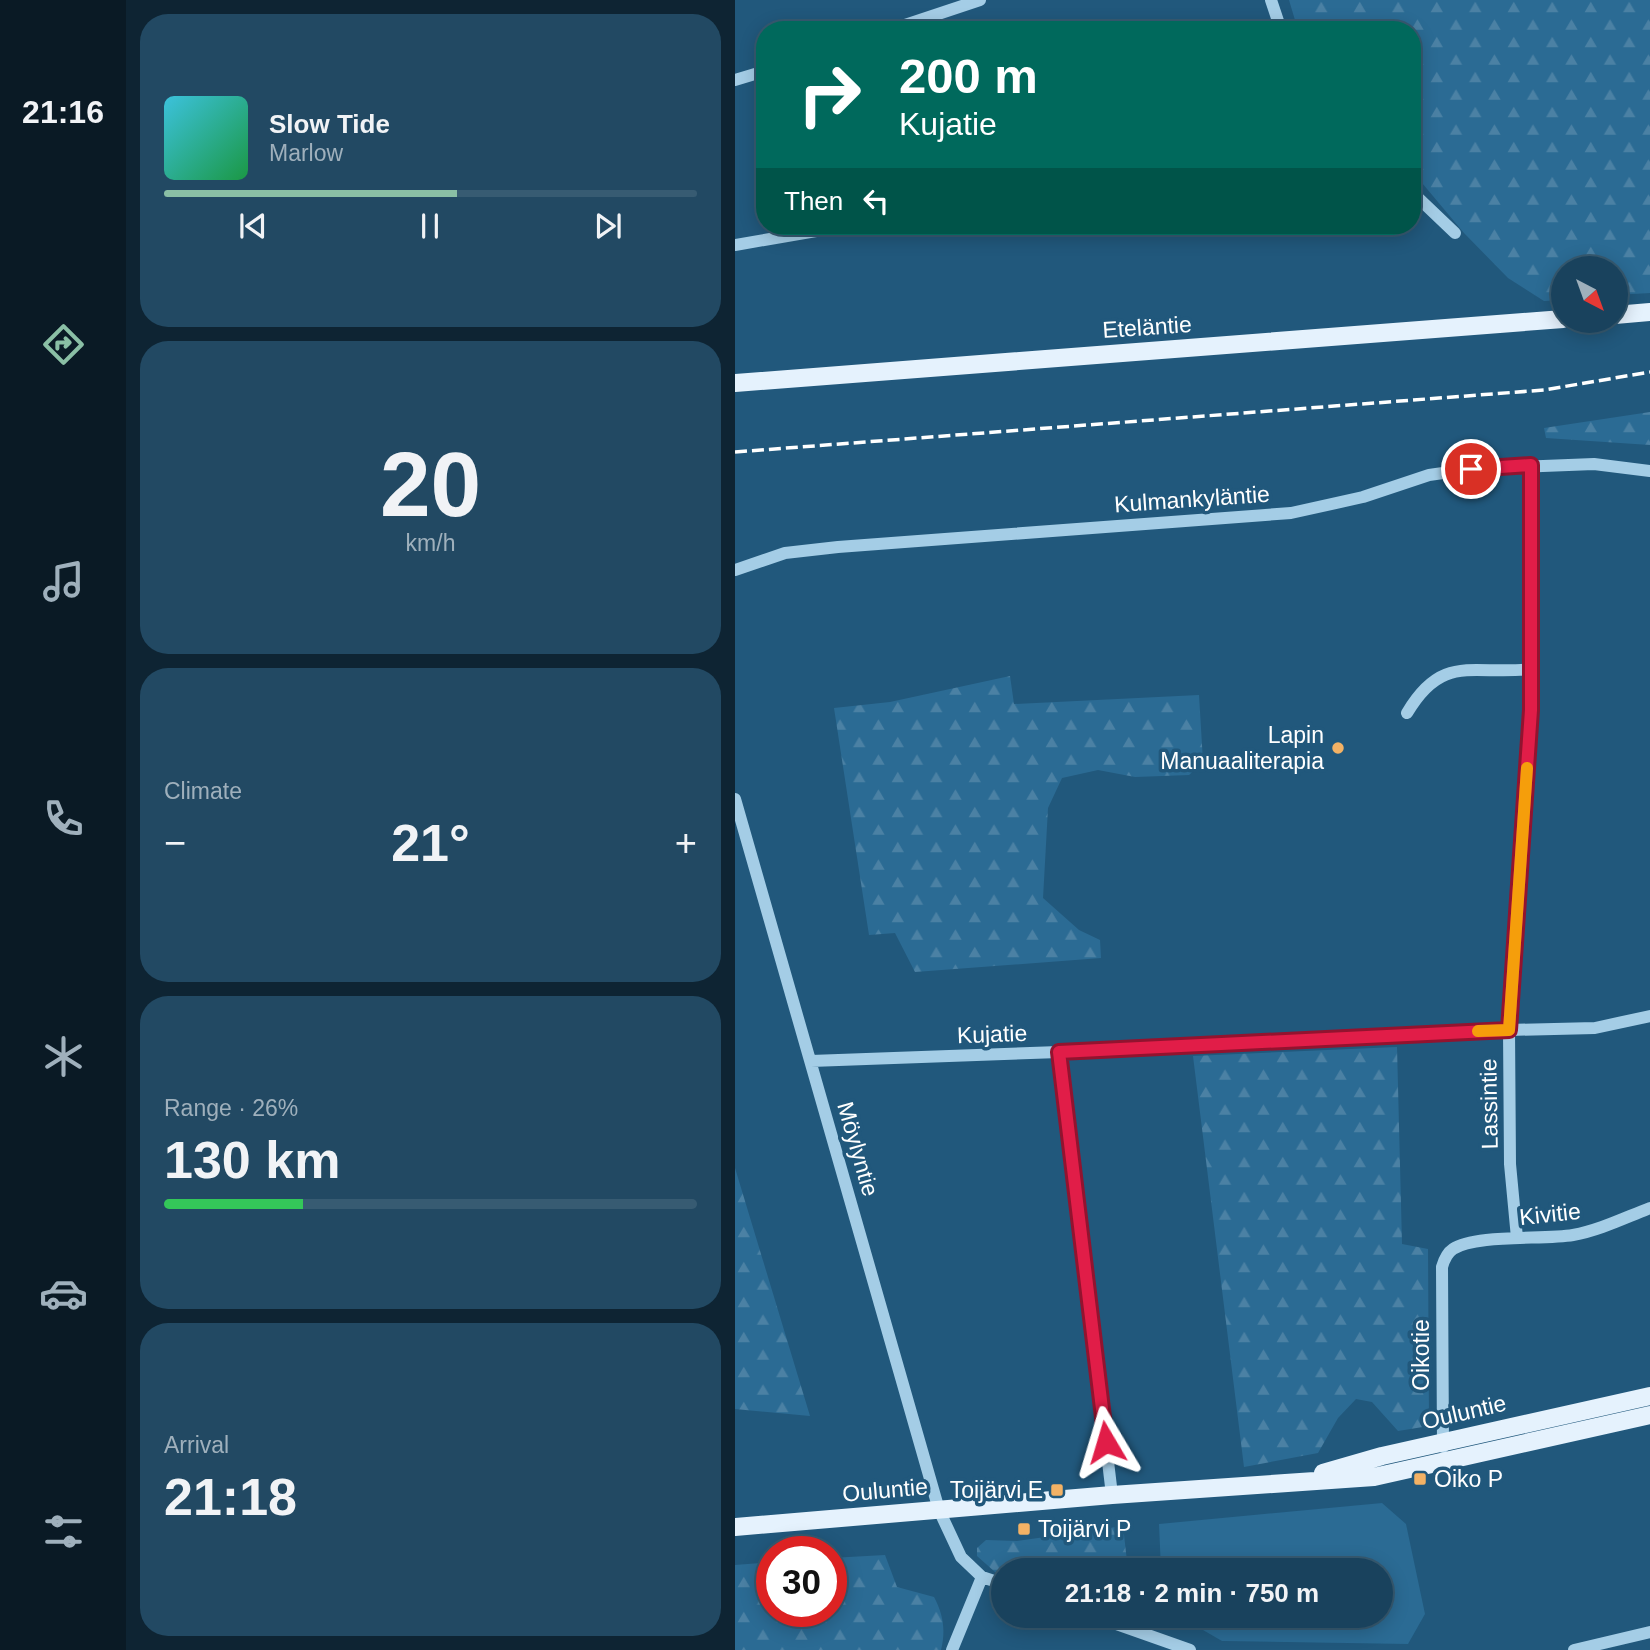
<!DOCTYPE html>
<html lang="en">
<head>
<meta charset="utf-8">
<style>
  body { margin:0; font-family:Helvetica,sans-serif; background:#224963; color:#f1f3f6; height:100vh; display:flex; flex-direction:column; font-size:26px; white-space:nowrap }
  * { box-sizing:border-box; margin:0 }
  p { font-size:23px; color:#9fb0bc }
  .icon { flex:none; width:38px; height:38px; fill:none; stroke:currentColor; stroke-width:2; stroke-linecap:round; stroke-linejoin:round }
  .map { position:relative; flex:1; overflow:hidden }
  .details { display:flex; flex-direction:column; gap:14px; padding:14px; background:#0e2433; width:609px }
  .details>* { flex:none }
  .hud { position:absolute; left:21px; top:21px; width:665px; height:214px; border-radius:28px; box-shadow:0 4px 18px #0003,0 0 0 2px #375b72; background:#00695c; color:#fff; overflow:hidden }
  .needle { width:46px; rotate:139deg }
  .controls { position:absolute; left:816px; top:256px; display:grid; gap:14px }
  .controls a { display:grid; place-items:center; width:77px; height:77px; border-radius:50%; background:#19425d; box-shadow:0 4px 18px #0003,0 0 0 2px #375b72; font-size:35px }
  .speed { position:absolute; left:21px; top:1536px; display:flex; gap:14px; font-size:35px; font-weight:700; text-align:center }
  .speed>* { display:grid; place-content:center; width:91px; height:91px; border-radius:50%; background:#19425d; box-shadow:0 4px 18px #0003,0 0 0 2px #375b72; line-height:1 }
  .speed .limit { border:10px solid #d22; background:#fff; color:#111 }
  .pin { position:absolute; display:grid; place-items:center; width:60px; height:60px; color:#fff; margin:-30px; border:4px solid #fff; border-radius:50%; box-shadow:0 2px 7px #0007 }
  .me { position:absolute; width:77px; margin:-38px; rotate:353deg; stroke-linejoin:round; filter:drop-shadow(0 0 5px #0008) }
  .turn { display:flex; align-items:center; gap:24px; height:147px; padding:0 28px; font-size:32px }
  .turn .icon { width:91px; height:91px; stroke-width:2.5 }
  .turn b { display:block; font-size:49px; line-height:60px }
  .then { display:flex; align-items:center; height:66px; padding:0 28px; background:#0003; gap:14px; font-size:26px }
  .big { font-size:52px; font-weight:700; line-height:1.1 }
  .details .widget { flex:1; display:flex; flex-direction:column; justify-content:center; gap:10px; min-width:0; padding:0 24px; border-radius:28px; background:#224963 }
  .details .dial { align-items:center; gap:0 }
  .dial b { font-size:91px; line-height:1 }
  .song { display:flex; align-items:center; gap:21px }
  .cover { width:84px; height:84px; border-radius:10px; background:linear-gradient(135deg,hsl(190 70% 55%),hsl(140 70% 35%)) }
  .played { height:7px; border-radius:4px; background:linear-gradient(90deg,#8abfa5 55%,#375b72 55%) }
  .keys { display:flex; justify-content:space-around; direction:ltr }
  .heat { display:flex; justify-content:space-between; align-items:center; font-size:38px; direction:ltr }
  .charge { height:10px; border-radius:5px; background:linear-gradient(90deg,#34c759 26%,#375b72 0) }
  .trip { position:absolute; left:256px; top:1558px; width:402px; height:70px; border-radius:35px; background:#19425d; box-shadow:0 4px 18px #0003,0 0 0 2px #375b72; font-weight:700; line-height:70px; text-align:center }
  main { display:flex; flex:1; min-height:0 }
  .tab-bar { display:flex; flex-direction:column; width:126px; justify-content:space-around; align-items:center; background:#0a1a25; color:#9fb0bc }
  .tab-bar .icon { width:49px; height:49px }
  .tab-bar .selected { color:#8abfa5 }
  .tab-bar b { font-size:32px; color:#f1f3f6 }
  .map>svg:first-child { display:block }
  .grass { fill:#2b6b94 }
  .forest { fill:url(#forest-firs) }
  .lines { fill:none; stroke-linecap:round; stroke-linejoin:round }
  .minor { stroke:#a4cde6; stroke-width:12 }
  .major { stroke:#e5f2fd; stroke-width:18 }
  .rail { stroke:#fff; stroke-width:3.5; stroke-dasharray:12 5; stroke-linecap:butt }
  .route-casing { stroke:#92132f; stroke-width:18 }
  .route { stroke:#e11d48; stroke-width:12 }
  .slow { stroke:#f59e0b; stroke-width:12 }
  .poi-dot { fill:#f3b265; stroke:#21587c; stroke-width:2.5 }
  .labels { text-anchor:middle; stroke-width:7; stroke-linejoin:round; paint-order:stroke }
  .street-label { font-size:23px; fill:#fff; stroke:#21587c }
  .poi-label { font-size:23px; fill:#fff; stroke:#21587c; text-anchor:end }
</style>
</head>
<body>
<main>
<nav class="tab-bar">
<b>21:16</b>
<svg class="icon selected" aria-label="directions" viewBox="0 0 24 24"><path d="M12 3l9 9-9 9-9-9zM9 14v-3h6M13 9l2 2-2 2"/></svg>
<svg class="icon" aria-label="music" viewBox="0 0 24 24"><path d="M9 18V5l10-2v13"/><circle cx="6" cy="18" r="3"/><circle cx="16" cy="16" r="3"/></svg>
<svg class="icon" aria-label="phone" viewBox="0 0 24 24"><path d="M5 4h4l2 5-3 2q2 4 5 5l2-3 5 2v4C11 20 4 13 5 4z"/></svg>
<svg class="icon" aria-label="climate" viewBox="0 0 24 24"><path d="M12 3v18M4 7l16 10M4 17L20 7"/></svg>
<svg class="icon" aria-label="car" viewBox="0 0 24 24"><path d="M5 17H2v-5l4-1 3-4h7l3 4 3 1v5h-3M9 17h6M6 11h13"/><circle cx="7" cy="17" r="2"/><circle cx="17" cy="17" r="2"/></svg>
<svg class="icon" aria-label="filters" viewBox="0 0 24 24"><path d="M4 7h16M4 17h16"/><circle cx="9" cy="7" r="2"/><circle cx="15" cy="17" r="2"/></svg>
</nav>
<section class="details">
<div class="widget">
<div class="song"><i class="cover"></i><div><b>Slow Tide</b><p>Marlow</p></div></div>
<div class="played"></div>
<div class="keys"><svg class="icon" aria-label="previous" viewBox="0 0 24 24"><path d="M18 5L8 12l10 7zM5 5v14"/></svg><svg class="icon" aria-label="pause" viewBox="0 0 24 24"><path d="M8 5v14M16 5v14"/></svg><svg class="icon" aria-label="next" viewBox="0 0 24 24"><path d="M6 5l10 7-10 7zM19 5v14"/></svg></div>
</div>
<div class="widget dial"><b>20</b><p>km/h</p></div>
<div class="widget"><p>Climate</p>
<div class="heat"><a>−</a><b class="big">21°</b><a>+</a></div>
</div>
<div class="widget"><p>Range · 26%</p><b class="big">130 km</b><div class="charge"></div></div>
<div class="widget"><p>Arrival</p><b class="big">21:18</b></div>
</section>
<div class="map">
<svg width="915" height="1650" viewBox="0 0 915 1650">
  <defs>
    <pattern id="forest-firs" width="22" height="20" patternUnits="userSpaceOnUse" patternTransform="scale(1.75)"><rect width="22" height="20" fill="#2b6b94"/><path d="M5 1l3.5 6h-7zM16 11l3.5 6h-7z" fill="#4b81a4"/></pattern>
  </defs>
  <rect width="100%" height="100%" fill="#21587c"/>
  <!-- grass -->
  <path class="grass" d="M647,1503l24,21 19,90 -17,30 -186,-3 -45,-26h204v-45h-220l-2,-46z"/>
  <!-- forest -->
  <path class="forest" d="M554,0h361v293l-35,2v-27h-52v32l-19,1 -36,-23 -44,-45 -52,-62v-141h-114z
    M915,412v33l-104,-7 -2,-10z
    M275,676l4,28 185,-9 4,67 -14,13 -54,2 -37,-7 -36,8 -14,30 -5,90 36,32 21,10 1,18 -186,14 -20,-39 -26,2 -35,-227 56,-6z
    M662,1047l5,197 26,5 1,177 -31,5 -26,-29 -16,-3 -18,19 -20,35 -74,14 -51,-411z
    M0,1168l75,248 -75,-7z
    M388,1526l5,44h-125v5l-8,-3 -18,-16v-8l9,-8 31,1z
    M150,1555l12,32 37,10c9,17 12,33 7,53h-206v-85l37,-3v50h59v-54z"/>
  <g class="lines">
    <!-- minor -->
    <path class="minor" d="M536,0l10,30
      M155,30l90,-30
      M0,80l30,-9
      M677,192l43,41
      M0,245l110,-19
      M0,570l50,-17 53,-6 453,-34 72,-16 66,-22 42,-6 123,-5 56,7
      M672,713c36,-61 67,-37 124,-44
      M0,799l204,711 22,47 21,20 21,7
      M324,1052l53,443
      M76,1061l248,-9 450,-22 86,-2 55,-12
      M782,1238l-7,-74 -1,-134 22,-319v-246
      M708,1447l-1,-180c2,-7 5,-14 11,-18 22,-15 91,-9 120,-14 27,-5 51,-17 77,-27
      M356,1615l99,35
      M217,1650l30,-73
      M839,1650l76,-18"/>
    <!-- major -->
    <path class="major" d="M880,315l35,-3
      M0,383l828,-64
      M588,1473l59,-17 268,-60
      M0,1527l377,-32 262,-18 276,-62"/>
    <!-- rail -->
    <path class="rail" d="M0,452l809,-62 106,-18"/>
  </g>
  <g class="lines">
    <defs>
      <path id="route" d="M371,1442l-47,-390 450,-22 22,-320v-245l-60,4"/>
    </defs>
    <!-- route casing -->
    <use href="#route" class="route-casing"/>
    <!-- route -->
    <use href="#route" class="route"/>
    <!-- slow -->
    <path class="slow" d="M743,1031l31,-1 18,-262"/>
  </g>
  <!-- markers -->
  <g class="poi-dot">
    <circle cx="603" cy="748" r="7"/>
    <rect x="678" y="1472" width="14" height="14" rx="3.5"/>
    <rect x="315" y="1483" width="14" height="14" rx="3.5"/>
    <rect x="282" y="1522" width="14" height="14" rx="3.5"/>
  </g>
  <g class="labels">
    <!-- street labels -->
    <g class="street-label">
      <text transform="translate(412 327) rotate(-4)" y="8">Eteläntie</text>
      <text transform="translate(457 499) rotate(-4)" y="8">Kulmankyläntie</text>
      <text transform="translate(257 1034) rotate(-2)" y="8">Kujatie</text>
      <text transform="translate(754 1104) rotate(-91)" y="8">Lassintie</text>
      <text transform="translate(123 1149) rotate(74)" y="8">Möylyntie</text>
      <text transform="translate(815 1214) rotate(-6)" y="8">Kivitie</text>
      <text transform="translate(686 1355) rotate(-90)" y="8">Oikotie</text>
      <text transform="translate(729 1412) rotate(-13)" y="8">Ouluntie</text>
      <text transform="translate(150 1490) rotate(-5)" y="8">Ouluntie</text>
    </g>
    <!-- poi labels -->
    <g class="poi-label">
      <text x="589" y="743">Lapin<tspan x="589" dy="26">Manuaaliterapia</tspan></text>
      <text x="699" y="1487" text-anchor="start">Oiko P</text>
      <text x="308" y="1498">Toijärvi E</text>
      <text x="303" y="1537" text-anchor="start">Toijärvi P</text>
    </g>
  </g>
</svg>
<div class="controls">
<a><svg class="needle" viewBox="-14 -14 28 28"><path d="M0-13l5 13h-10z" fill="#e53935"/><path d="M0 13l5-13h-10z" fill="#9fb0bc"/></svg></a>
</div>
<div class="speed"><div class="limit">30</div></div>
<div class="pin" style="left:736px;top:469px;background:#d93025"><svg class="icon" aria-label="arrive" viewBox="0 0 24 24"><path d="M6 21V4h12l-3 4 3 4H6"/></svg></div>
<svg class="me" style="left:371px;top:1442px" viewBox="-20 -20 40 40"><path d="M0-17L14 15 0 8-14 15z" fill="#e11d48" stroke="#fff" stroke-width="4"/></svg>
<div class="trip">21:18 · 2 min · 750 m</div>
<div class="hud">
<div class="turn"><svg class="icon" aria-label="right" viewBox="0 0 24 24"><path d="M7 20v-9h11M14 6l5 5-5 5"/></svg><div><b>200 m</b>Kujatie</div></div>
<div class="then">Then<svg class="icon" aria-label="left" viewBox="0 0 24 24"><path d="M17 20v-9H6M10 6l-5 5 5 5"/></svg></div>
</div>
</div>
</main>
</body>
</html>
